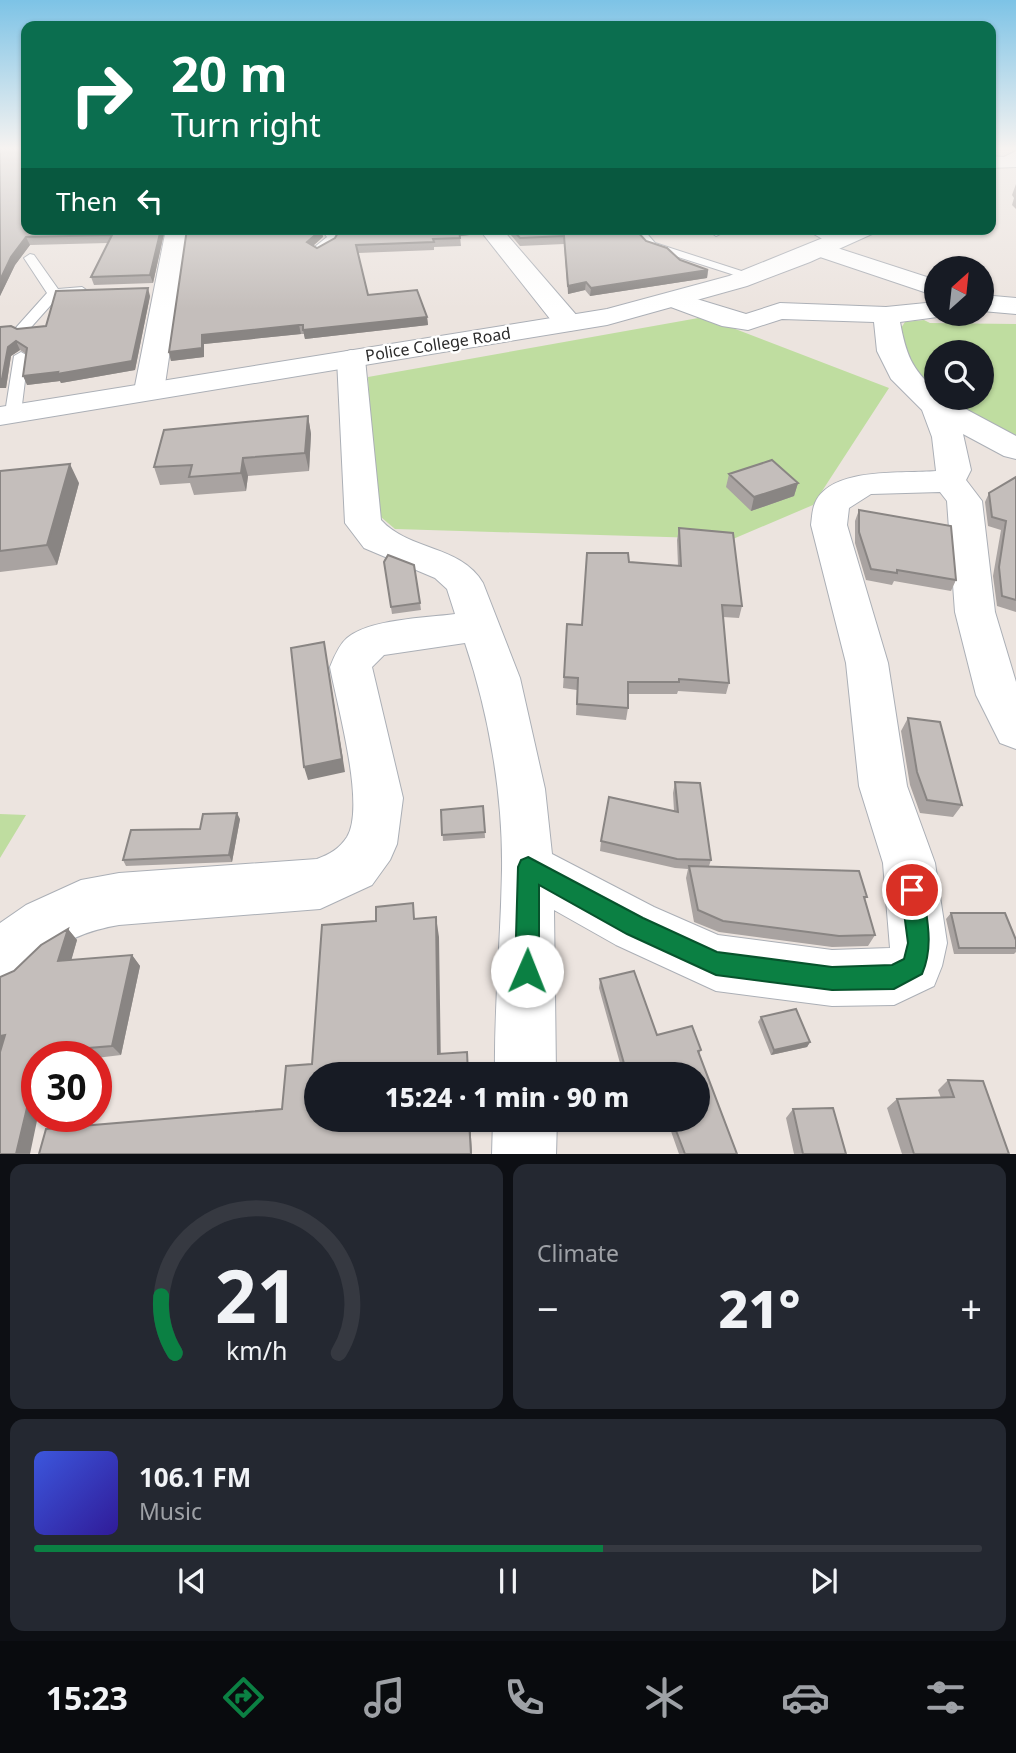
<!DOCTYPE html>
<html lang="en">
<head>
<meta charset="utf-8">
<style>
  body { margin:0; font-family:"Noto Sans",sans-serif; background:#242831; color:#f1f3f6; height:100vh; display:flex; flex-direction:column; font-size:26px; white-space:nowrap }
  * { box-sizing:border-box; margin:0 }
  p { font-size:23px; color:#9ea1a6 }
  .icon { flex:none; width:38px; height:38px; fill:none; stroke:currentColor; stroke-width:2; stroke-linecap:round; stroke-linejoin:round }
  .map { position:relative; height:1154px; overflow:hidden }
  .panel { display:flex; flex-direction:column; gap:10px; padding:10px; background:#0d0f14; flex:1 }
  .panel>* { flex:none }
  .banner { position:absolute; left:21px; top:21px; width:975px; height:214px; border-radius:14px; box-shadow:0 2px 5px #0004; background:#0b6e4f; color:#fff; overflow:hidden }
  .needle { width:46px; rotate:27deg }
  .tools { position:absolute; left:924px; top:256px; display:grid; gap:14px }
  .tools a { display:grid; place-items:center; width:70px; height:70px; border-radius:50%; background:#171b24; box-shadow:0 2px 5px #0004; font-size:35px }
  .speed { position:absolute; left:21px; top:1041px; display:flex; gap:14px; font-size:35px; font-weight:700; text-align:center }
  .speed>* { display:grid; place-content:center; width:91px; height:91px; border-radius:50%; background:#171b24; box-shadow:0 2px 5px #0004; line-height:1 }
  .speed .limit { border:10px solid #d22; background:#fff; color:#111 }
  .pin { position:absolute; display:grid; place-items:center; width:60px; height:60px; color:#fff; margin:-30px; border:4px solid #fff; border-radius:50%; box-shadow:0 2px 7px #0007 }
  .me { position:absolute; width:77px; margin:-38px; rotate:1deg; stroke-linejoin:round; filter:drop-shadow(0 0 5px #0008) }
  .turn { display:flex; align-items:center; gap:24px; height:147px; padding:0 35px; font-size:32px }
  .turn .icon { width:91px; height:91px; stroke-width:2.5 }
  .turn b { display:block; font-size:49px; line-height:60px }
  .then { display:flex; align-items:center; height:66px; padding:0 35px; background:#0003; gap:14px; font-size:26px }
  .big { font-size:52px; font-weight:800; line-height:1.1 }
  .panel .card { flex:1; display:flex; flex-direction:column; justify-content:center; gap:10px; min-width:0; padding:0 24px; border-radius:14px; background:#242831 }
  .panel .dial { align-items:center; gap:0 }
  .dial svg { height:182px; overflow:visible; fill:none; stroke:#363941; stroke-width:7; stroke-linecap:round; text-anchor:middle }
  .dial text { fill:#f1f3f6; stroke:none }
  .song { display:flex; align-items:center; gap:21px }
  .cover { width:84px; height:84px; border-radius:10px; background:linear-gradient(135deg,hsl(230 70% 55%),hsl(250 70% 35%)) }
  .played { height:7px; border-radius:4px; background:linear-gradient(90deg,#0b8043 60%,#363941 60%) }
  .keys { display:flex; justify-content:space-around; direction:ltr }
  .heat { display:flex; justify-content:space-between; align-items:center; font-size:38px; direction:ltr }
  .panel .tiles { flex:1; display:grid; gap:10px; grid-template-columns:1fr 1fr }
  .card:last-child { grid-column:span 2 }
  .trip { position:absolute; left:304px; top:1062px; width:406px; height:70px; border-radius:35px; background:#171b24; box-shadow:0 2px 5px #0004; font-weight:800; line-height:70px; text-align:center }
  .tabs { display:flex; height:112px; justify-content:space-around; align-items:center; background:#090b0e; color:#9ea1a6 }
  .tabs .icon { width:49px; height:49px }
  .tabs .selected { color:#0b8043 }
  .tabs b { font-size:32px; color:#f1f3f6 }
  .map>svg:first-child { display:block }
  .green { fill:#bfdda0; fill-rule:evenodd }
  .lines { fill:none; stroke-linecap:round; stroke-linejoin:round }
  .lane-casing { stroke:#abafb6; stroke-width:2 }
  .street-casing { stroke:#abafb6; stroke-width:2 }
  .secondary-casing { stroke:#abafb6; stroke-width:2 }
  .lane { fill:#fff; fill-rule:evenodd }
  .street { fill:#fff; fill-rule:evenodd }
  .secondary { fill:#fff; fill-rule:evenodd }
  .wall { fill:#a9a3a1 }
  .shaded-wall { fill:#898583 }
  .building { fill:#c4bebb; stroke:#898583; stroke-width:2 }
  .route { fill:#0b8043; stroke:#07532c; stroke-width:2 }
  .labels { text-anchor:middle; stroke-width:5; stroke-linejoin:round; paint-order:stroke }
  .far-street-label { font-size:16px; fill:#2b2b2b; stroke:#fff }
</style>
</head>
<body>
<div class="map">
<svg width="1016" height="1155" viewBox="0 0 1016 1155">
  <rect width="100%" height="100%" fill="#ece4df"/>
  <!-- green -->
  <path class="green" d="M704,317l185,71 -76,117 -80,34 -338,-10 -20,-17 -7,-135z
    M924,320l6,3 86,1v115l-80,-41 -19,-21 -18,-46 6,-9zM936,352h46v45h-46z
    M0,814l26,1 -26,43z"/>
  <g class="lines">
    <defs>
      <path id="lane" d="M321,229h11l7,8 -4,7 -18,10 -6,-4 16,-13z
        M631,229h12l12,14 105,34 -2,3h-8l-103,-33z
        M707,229h12l3,4 -6,3z
        M805,229h14l24,14 -10,2z
        M30,254l4,1 24,34 24,-2 6,4 -6,4 -24,2 -33,37 -5,1 -7,-4 34,-38 -23,-35z
        M21,352l7,4 -7,57 -8,5 -8,-5 9,-57z"/>
      <path id="street" d="M1016,151v16l-26,1v-12l14,1z
        M166,229h22l-24,162 -4,6 -11,3 -11,-3 -4,-6z
        M479,229h23l76,88 3,6 -3,6 -10,2 -10,-2z
        M822,243l114,37v16l-122,-41 -4,-5 4,-5z
        M677,293l69,21 34,-11 106,4 50,-5v11h11l-2,3 -45,6c6,32 11,46 36,69v6h7l73,39v23l-12,-3 -41,-22 8,36 -5,10 16,21 13,111 21,70v67l-16,-6 -24,-48 -21,-83 -8,-111 -7,-9 -69,2 -22,14 -2,17 41,138 19,123 28,77 12,80 -5,23 -8,20 -40,19 -62,1 -116,-15 -100,-46 -62,-35 2,164h-61c-1,-67 6,-136 7,-204 1,-75 -13,-156 -37,-227l-81,12 -12,12 31,131 -6,46 -7,16 -18,25 -52,24 -201,16c-30,5 -56,15 -79,36 -16,15 -19,20 -40,29v-67l26,-18 55,-25 38,-7 198,-14c13,-5 22,-10 30,-22 19,-31 -10,-132 -17,-170 4,-10 9,-22 17,-29 22,-19 79,-20 108,-24l-8,-25 -12,-11 -71,-30 -19,-25 -8,-164 4,-6 10,-3 10,3 4,6 16,161c28,31 80,25 102,63l37,95 25,111 7,65 102,53 64,28 114,15 58,-2 -7,-85 -24,-77 -13,-123 -35,-138c1,-7 1,-15 4,-22 16,-37 90,-29 121,-32l-4,-34 -10,-27 -31,-31 -14,-28 -3,-29 -92,-3 -34,11 -26,-4 -54,-20 -4,-5 4,-5z
        M982,295l34,3v16l-34,-3z
        M493,1120h64l-1,35h-64z"/>
      <path id="secondary" d="M845,229h30l-3,5 -62,28 -63,24 -140,39 -607,100v-18l607,-98 122,-33z"/>
    </defs>
    <!-- lane casing -->
    <use href="#lane" class="lane-casing"/>
    <!-- street casing -->
    <use href="#street" class="street-casing"/>
    <!-- secondary casing -->
    <use href="#secondary" class="secondary-casing"/>
    <!-- lane -->
    <use href="#lane" class="lane"/>
    <!-- street -->
    <use href="#street" class="street"/>
    <!-- secondary -->
    <use href="#secondary" class="secondary"/>
  </g>
  <!-- wall -->
  <path class="wall" d="M0,148l165,81 -12,54 -59,2 -3,-8 17,-34 -78,2 -15,20 -15,31z
    M1016,184v25l-4,-4 2,-7 -2,-3z
    M335,229h144v5l-19,2 1,10 -27,1v3l-76,3 10,42 59,22 1,8 -123,14 -1,-5h-3l-97,10v13l-33,4 -2,-9 154,-115 -10,9 4,2 18,-10 3,-5z
    M506,229h129l11,12 34,19 28,10 -1,8 -117,18 -5,-6 -17,4 -4,-50 -44,2z
    M150,296l-15,74 -74,13 -1,-2 -33,4 -1,-31 -6,-4 -9,6 -5,32h-6l17,-59 29,-3z
    M308,416l3,18 -2,37 -61,5 -2,15 -52,4 -4,-12 -30,2 -6,-18z
    M0,471l79,12 -22,82 -57,7z
    M729,474l69,9 -4,13 -43,15 -25,-24z
    M1016,477v135l-19,-6 -4,-30 8,-46 -13,-4 -3,-24 4,-9z
    M859,510l97,70 -5,11 -57,-10 -2,4 -26,-5 -11,-37v-22z
    M679,528l63,78 -3,12 -16,-1 6,66 -3,11 -48,-3 -1,3h-49v14l-2,12 -50,-5 1,-25 -14,-2 4,-64 14,1 48,-63 49,4 -1,-26z
    M384,562l36,41 1,7 -29,4z
    M908,718l54,87 -9,12 -33,-4 -10,-28 -9,-54z
    M675,782l36,78 -2,6 158,31 -2,2 10,36 -7,11 -36,1 -113,-15 -25,-10 -8,-44 2,-9 -13,-1 -75,-17 1,-10 73,-30 -1,-18z
    M483,806l2,32 -42,3 -2,-31z
    M240,819l-8,43 -106,4 -3,-6 77,-31z
    M951,913l65,27v12l-2,2h-60l-8,-35z
    M68,929l9,11 -6,20 61,-5 8,11 -19,89 -25,3 -59,-1 -37,-7 14,-79z
    M600,979l57,56 44,15 -2,4 38,100h-58l-12,-34h31v-46h-75l-24,-86z
    M761,1017l49,25 -3,5 -36,8 -13,-33z
    M948,1080l61,74h-107l-15,-46 10,-9 44,-1 -3,-8z
    M793,1109l53,45h-52l-8,-36z"/>
  <!-- shaded-wall -->
  <path class="shaded-wall" d="M161,229h4l-12,54 -3,-8z
    M322,229l1,8 -15,13 -1,-8z
    M459,229h20v5l-20,2z
    M26,237l4,8 -15,20 -15,31v-16l11,-23z
    M708,270l-1,8 -117,18 1,-8z
    M586,282l-1,8 -17,4v-8z
    M148,288l2,8 -15,74 -74,13 -1,-2 -33,4 -4,-9z
    M427,317l1,8 -123,14 -2,-9z
    M299,325l2,9 -97,10v13l-33,4 -2,-9 33,-17z
    M16,341l4,9 -9,6 -5,32h-6v-9l8,-32z
    M308,416l3,18 -2,37 -4,-18z
    M243,458l5,18 -2,15 -5,-18z
    M70,464l9,19 -22,82 -10,-20z
    M798,483l-4,13 -43,15 3,-14z
    M324,642l21,130 -37,8 -4,-13z
    M237,813l3,6 -8,43 -3,-7z
    M436,917l3,20 2,134 -3,-17z
    M68,929l9,11 -9,32 -10,-11z
    M132,955l8,11 -19,89 -9,-9z
    M5,1035l11,10 -16,5v-14z
    M810,1042l-3,5 -36,8 3,-5z
    M37,1066v50h1l-8,38h-14z
    M469,1120h1l2,34h-1z"/>
  <!-- building -->
  <path class="building" d="M0,148h26v81h135l-11,46 -59,2 21,-42 -86,2 -15,20 -11,23z
    M187,229h135l-15,13 10,6 18,-10 5,-9h119l1,9 -27,1 1,3 -78,3 12,50 49,-5 10,27 -124,13v-5h-4l-97,10v13l-33,4z
    M512,229h123l11,12 21,7 13,12 28,10 -117,18 -5,-6 -18,4 -4,-50 -44,2z
    M148,288l-16,73 -75,13 1,-2 -35,4 4,-28 -11,-7 -8,6 -6,32h-2v-52l11,-1 6,3 29,-3 10,-35z
    M308,416l-3,37 -62,5 -2,15 -52,4 3,-12 -38,2 10,-37z
    M772,460l26,23 -44,14 -25,-23z
    M70,464l-23,81 -47,6v-80z
    M1016,477v123l-14,-4 -3,-29 7,-46 -14,-4 -3,-24z
    M859,510l92,16 5,54 -59,-10v3l-26,-4 -12,-37z
    M679,528l54,5 9,73 -20,-1 7,78 -50,-4v3h-51v26l-51,-4 1,-26 -14,-1 3,-53 15,1 5,-72h41l1,9 52,4z
    M388,555l26,10 6,38 -29,4 -7,-45z
    M324,642l18,117 -38,8 -13,-119z
    M908,718l32,4 22,83 -35,-5 -10,-28z
    M675,782l25,1 11,77 -34,-1 -76,-18 8,-44 69,15z
    M483,806l2,26 -43,3 -1,-25z
    M237,813l-8,42 -106,5 8,-30 69,-1 3,-15z
    M689,866l170,5 8,26h-3l11,38 -36,1 -116,-15 -25,-11z
    M413,903l1,16 22,-2 2,137 29,-2 1,22h-151v46h152l2,34h-432l7,-25 236,-20 4,-43 26,-2 10,-139 54,-4v-14z
    M951,913h54l11,27v8h-57z
    M68,929l-10,32 74,-6 -20,91 -72,6 -1,5h-2v9l-21,88h-16v-102l5,-17 -5,1v-59l14,-6 27,-26z
    M634,971l23,64 35,-9 9,24 -3,1 39,103h-52l-13,-34h26v-46h-71l-27,-95z
    M796,1009l14,33 -36,8 -13,-33z
    M948,1080l35,1 26,73h-95l-17,-55 57,-2z
    M833,1108l13,46h-43l-10,-45z"/>
  <!-- sky -->
  <linearGradient id="sky" x2="0" y2="1"><stop stop-color="#7dc3e6"/><stop offset="0.48" stop-color="#f6f3f1"/><stop offset="1" stop-color="#f6f3f1" stop-opacity="0"/></linearGradient>
  <rect width="1016" height="309" fill="url(#sky)"/>
  <!-- route -->
  <path class="route" d="M528,857l115,61 74,34 115,15 60,-2 12,-6 4,-16 -7,-53 3,-7 8,-3 8,3 3,7c4,30 11,56 -1,84l-28,15 -62,1 -116,-15 -89,-41 -88,-49v86l-4,8 -8,4 -8,-4 -4,-8 3,-104 3,-7z"/>
  <g class="labels">
    <!-- far-street labels -->
    <g class="far-street-label">
      <text transform="translate(438 344) rotate(-9)" y="6">Police College Road</text>
    </g>
  </g>
</svg>
<div class="tools">
<a><svg class="needle" viewBox="-14 -14 28 28"><path d="M0-13l5 13h-10z" fill="#e53935"/><path d="M0 13l5-13h-10z" fill="#9ea1a6"/></svg></a>
<a><svg class="icon" aria-label="search" viewBox="0 0 24 24"><circle cx="10" cy="10" r="6"/><path d="M15 15l6 6"/></svg></a>
</div>
<div class="speed"><div class="limit">30</div></div>
<div class="pin" style="left:912px;top:890px;background:#d93025"><svg class="icon" aria-label="arrive" viewBox="0 0 24 24"><path d="M6 21V4h12l-3 4 3 4H6"/></svg></div>
<svg class="me" style="left:527px;top:971px" viewBox="-20 -20 40 40"><circle r="19" fill="#fff"/><path d="M0-13L10 11 0 6-10 11z" fill="#0b8043"/></svg>
<div class="trip">15:24 · 1 min · 90 m</div>
<div class="banner">
<div class="turn"><svg class="icon" aria-label="right" viewBox="0 0 24 24"><path d="M7 20v-9h11M14 6l5 5-5 5"/></svg><div><b>20 m</b>Turn right</div></div>
<div class="then">Then<svg class="icon" aria-label="left" viewBox="0 0 24 24"><path d="M17 20v-9H6M10 6l-5 5 5 5"/></svg></div>
</div>
</div>
<section class="panel">
<div class="tiles">
<div class="card dial"><svg viewBox="0 0 100 80">
<path d="M14 69A42 42 0 1 1 86 69"/>
<path d="M14 69A42 42 0 0 1 8 44" stroke="#0b8043"/>
<text x="50" y="56" font-size="32" font-weight="700">21</text>
<text x="50" y="72" font-size="11">km/h</text>
</svg></div>
<div class="card"><p>Climate</p>
<div class="heat"><a>−</a><b class="big">21°</b><a>+</a></div>
</div>
<div class="card">
<div class="song"><i class="cover"></i><div><b>106.1 FM</b><p>Music</p></div></div>
<div class="played"></div>
<div class="keys"><svg class="icon" aria-label="previous" viewBox="0 0 24 24"><path d="M18 5L8 12l10 7zM5 5v14"/></svg><svg class="icon" aria-label="pause" viewBox="0 0 24 24"><path d="M8 5v14M16 5v14"/></svg><svg class="icon" aria-label="next" viewBox="0 0 24 24"><path d="M6 5l10 7-10 7zM19 5v14"/></svg></div>
</div>
</div>
</section>
<nav class="tabs">
<b>15:23</b>
<svg class="icon selected" aria-label="directions" viewBox="0 0 24 24"><path d="M12 3l9 9-9 9-9-9zM9 14v-3h6M13 9l2 2-2 2"/></svg>
<svg class="icon" aria-label="music" viewBox="0 0 24 24"><path d="M9 18V5l10-2v13"/><circle cx="6" cy="18" r="3"/><circle cx="16" cy="16" r="3"/></svg>
<svg class="icon" aria-label="phone" viewBox="0 0 24 24"><path d="M5 4h4l2 5-3 2q2 4 5 5l2-3 5 2v4C11 20 4 13 5 4z"/></svg>
<svg class="icon" aria-label="climate" viewBox="0 0 24 24"><path d="M12 3v18M4 7l16 10M4 17L20 7"/></svg>
<svg class="icon" aria-label="car" viewBox="0 0 24 24"><path d="M5 17H2v-5l4-1 3-4h7l3 4 3 1v5h-3M9 17h6M6 11h13"/><circle cx="7" cy="17" r="2"/><circle cx="17" cy="17" r="2"/></svg>
<svg class="icon" aria-label="filters" viewBox="0 0 24 24"><path d="M4 7h16M4 17h16"/><circle cx="9" cy="7" r="2"/><circle cx="15" cy="17" r="2"/></svg>
</nav>
</body>
</html>
